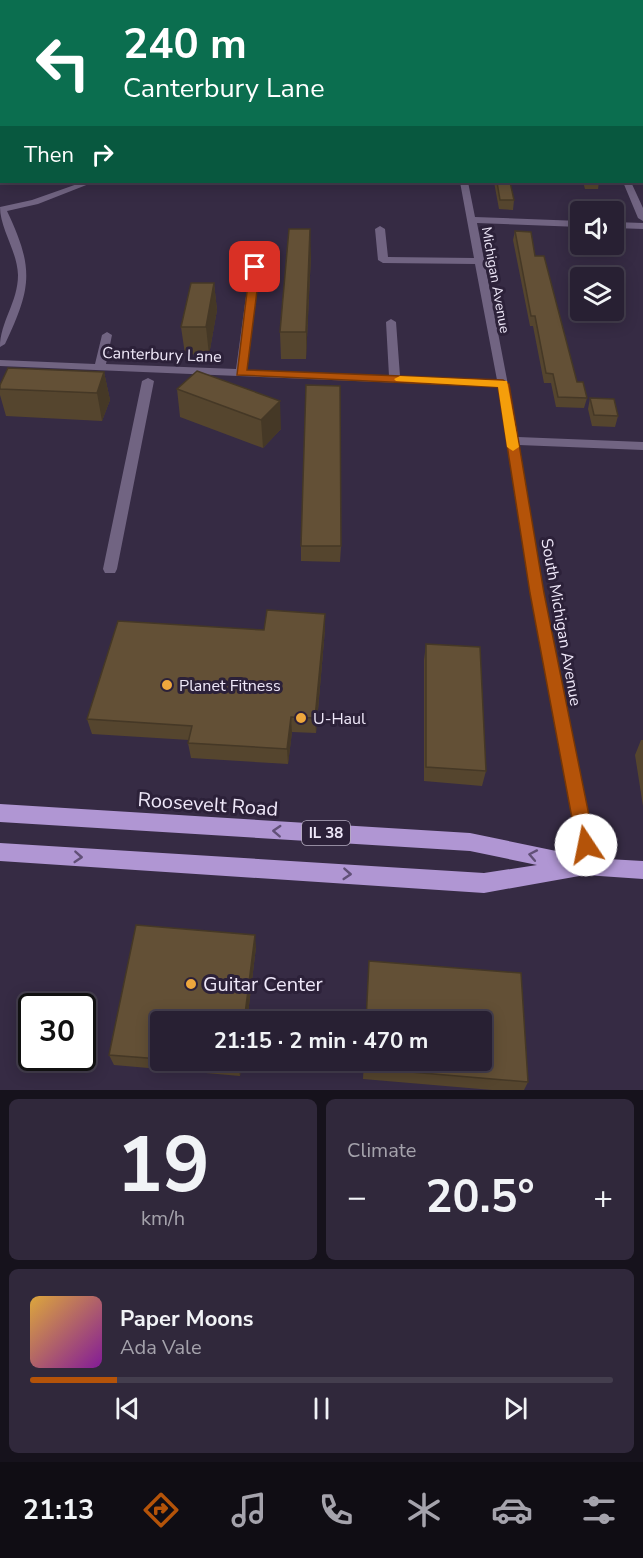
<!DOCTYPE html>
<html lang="en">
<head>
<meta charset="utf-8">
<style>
  body { margin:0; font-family:"Nunito Sans",sans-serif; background:#30283b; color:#f1f3f6; height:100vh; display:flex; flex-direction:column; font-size:22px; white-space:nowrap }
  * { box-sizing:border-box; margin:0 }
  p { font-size:20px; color:#a5a3ac }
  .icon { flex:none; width:33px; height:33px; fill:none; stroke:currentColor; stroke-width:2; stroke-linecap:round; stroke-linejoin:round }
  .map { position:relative; height:1090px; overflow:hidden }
  .drawer { display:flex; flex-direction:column; gap:9px; padding:9px; background:#16121c; flex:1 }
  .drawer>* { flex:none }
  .guide { position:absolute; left:0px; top:0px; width:644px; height:183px; box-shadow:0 3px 15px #0003,0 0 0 2px #443e4e; background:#0b6e4f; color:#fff; overflow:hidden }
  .fabs { position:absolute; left:570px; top:201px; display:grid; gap:12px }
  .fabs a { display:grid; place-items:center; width:54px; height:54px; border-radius:6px; background:#282033; box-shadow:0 3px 15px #0003,0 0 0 2px #443e4e; font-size:30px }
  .speed { position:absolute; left:18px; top:993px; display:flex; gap:12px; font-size:30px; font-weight:700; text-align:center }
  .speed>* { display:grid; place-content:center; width:78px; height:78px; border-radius:50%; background:#282033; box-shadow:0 3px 15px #0003,0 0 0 2px #443e4e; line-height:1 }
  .speed .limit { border:3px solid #111; border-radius:9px; background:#fff; color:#111 }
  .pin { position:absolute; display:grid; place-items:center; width:51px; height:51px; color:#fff; margin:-26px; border-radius:12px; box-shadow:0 3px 9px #0006 }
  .me { position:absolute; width:66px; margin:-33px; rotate:349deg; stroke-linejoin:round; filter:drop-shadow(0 0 4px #0008) }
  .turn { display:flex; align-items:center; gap:21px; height:126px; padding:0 24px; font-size:27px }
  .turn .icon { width:78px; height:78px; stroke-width:2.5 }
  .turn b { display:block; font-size:42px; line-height:51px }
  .then { display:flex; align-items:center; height:57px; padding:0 24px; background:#0003; gap:12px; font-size:22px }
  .big { font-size:45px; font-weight:700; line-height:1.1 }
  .drawer .tile { flex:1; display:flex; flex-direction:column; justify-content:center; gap:9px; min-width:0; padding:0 21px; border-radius:9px; background:#30283b }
  .drawer .dial { align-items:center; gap:0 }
  .dial b { font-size:78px; line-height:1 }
  .song { display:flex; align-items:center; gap:18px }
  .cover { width:72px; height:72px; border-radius:9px; background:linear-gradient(135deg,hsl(40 70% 55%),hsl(290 70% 35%)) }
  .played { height:6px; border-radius:3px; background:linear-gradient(90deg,#b45309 15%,#443e4e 15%) }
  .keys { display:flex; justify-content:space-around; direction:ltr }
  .heat { display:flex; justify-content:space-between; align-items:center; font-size:33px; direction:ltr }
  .drawer .tiles { flex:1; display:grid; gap:9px; grid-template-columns:1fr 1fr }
  .tile:last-child { grid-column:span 2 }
  .trip { position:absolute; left:150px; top:1011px; width:342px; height:60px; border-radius:6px; background:#282033; box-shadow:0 3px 15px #0003,0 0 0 2px #443e4e; font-weight:700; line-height:60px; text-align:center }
  .tabs { display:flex; height:96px; justify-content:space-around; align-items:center; background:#100d14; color:#a5a3ac }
  .tabs .icon { width:42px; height:42px }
  .tabs .active { color:#b45309 }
  .tabs b { font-size:27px; color:#f1f3f6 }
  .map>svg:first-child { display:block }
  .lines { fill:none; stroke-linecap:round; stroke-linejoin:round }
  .minor { fill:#716482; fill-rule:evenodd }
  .primary { fill:#b096d3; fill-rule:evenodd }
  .wall { fill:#55452e }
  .shaded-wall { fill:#453826 }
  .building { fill:#635036; stroke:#453826; stroke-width:1.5 }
  .oneway { stroke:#615077 }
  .route { fill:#b45309; stroke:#753606; stroke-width:1.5 }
  .slow { fill:#f59e0b }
  .poi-dot { fill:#eea73d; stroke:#2c2139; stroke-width:2 }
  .labels { text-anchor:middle; stroke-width:6; stroke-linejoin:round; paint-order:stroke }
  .far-street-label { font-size:14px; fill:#efe8f9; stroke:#2c2139 }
  .shield { fill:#2c2139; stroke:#b4acbf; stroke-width:1.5 }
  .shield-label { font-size:15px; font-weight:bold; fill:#efe8f9 }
  .street-label { font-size:16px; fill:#efe8f9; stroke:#2c2139 }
  .poi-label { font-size:16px; fill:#efe8f9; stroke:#2c2139; text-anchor:start }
  .near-street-label { font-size:20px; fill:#efe8f9; stroke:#2c2139 }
  .near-poi-label { font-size:20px; fill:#efe8f9; stroke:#2c2139; text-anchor:start }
</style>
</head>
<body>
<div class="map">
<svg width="643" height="1090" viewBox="0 0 643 1090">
  <rect width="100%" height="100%" fill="#362b44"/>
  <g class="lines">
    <!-- minor -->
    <path class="minor" d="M191,0h6l-7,2z
      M423,0h6v2h-6z
      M0,57h2v4h-2z
      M0,79h2v4h-2z
      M0,89h2l-2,6z
      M642,89h1v4h-1z
      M83,182h11l-56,22 -31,7c27,57 25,76 -2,133l-5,3c0,-25 18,-45 18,-72 -1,-25 -18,-46 -18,-68l32,-7z
      M460,182h8l7,35 105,4v6l-103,-4 41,214 125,5v8l-124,-5 25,148 55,274 -3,6 -6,2 -6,-2 -3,-6 -51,-274 -32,-206 -498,-21v-6l95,4 7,-29 5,-3 5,3 -6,29 130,5 14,-102 5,-3 5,3 -13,103 142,6 -3,-54 5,-3 5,3 4,54 97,4 -22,-116 -92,-1 -5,-3 -3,-31 5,-3 5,3 3,28 86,1z
      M623,182h8l12,26v13l-5,-3z
      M614,222l29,1v6l-29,-1z
      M148,378l6,3 -37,188 -2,4h-10l-2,-4 39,-188z"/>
    <!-- primary -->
    <path class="primary" d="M0,804l470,29 120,25 53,3v18l-58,-4 -101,18 -484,-32v-18l484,30 53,-8 -67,-14 -470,-29z"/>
  </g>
  <!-- wall -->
  <path class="wall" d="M642,91h1v55l-1,-2z
    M494,182h16l4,18 -1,10 -14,-1z
    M583,182h16l-1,7h-13z
    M515,231l20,25 42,126 10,16 -3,10 -28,-1 -5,-24h-7l-11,-57h-3l-17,-86z
    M311,255l-5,104h-25l-1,-27z
    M214,283l3,27 -8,45 -24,-1 -4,-27z
    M197,371l84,58 -18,19 -83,-31 -3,-28z
    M104,372l6,28 -8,21 -96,-5 -6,-21v-10z
    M590,398l28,18 -3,11 -23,-1 -4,-17z
    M301,546h40l-1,16 -39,-1z
    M325,614v15l-9,104 -24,-1 -4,32 -97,-6 -3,-15 1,-3 -97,-6 -5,-15 177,-89z
    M426,644l60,127 -4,15 -58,-5v-121z
    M641,740h2v66l-8,-51z
    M256,947l-9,75h-87v38h82l-2,16 -126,-11 -5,-10z
    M369,961l152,12 7,109 -4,8h-32l-129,-11 1,-19h118v-38h-116z"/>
  <!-- shaded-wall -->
  <path class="shaded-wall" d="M310,229l1,26 -5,104v-27z
    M214,283l3,27 -8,45 -3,-28z
    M104,372l6,28 -8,21 -5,-28z
    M280,401l1,28 -18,19 -2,-28z
    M325,614v15l-9,104 -1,-15z
    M291,717l1,15 -4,32 -1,-15z
    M255,935l1,12 -9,75h-3z
    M239,1060h3l-2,16 -2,-10z"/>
  <!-- building -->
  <path class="building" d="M642,91h1v41l-1,-3z
    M497,182h13l4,18h-14z
    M289,229h21l-4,103h-26z
    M515,231l16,1 4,24h9l33,126h6l4,16 -29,-1 -5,-23 -7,-1 -11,-57h-4z
    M191,283h23l-8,44h-25z
    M8,368l96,4 -7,21 -97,-4v-4z
    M197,371l83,30 -19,19 -84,-31z
    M306,385l34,1 1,160h-40z
    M590,398l24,1 4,17 -24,-1z
    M267,610l58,4 -10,104 -24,-1 -4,32 -99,-6 4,-17 -105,-7 31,-98 146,9z
    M426,644l54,3 6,124 -60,-4z
    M136,925l119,10 -11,87h-84v37l-51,-4z
    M369,961l152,12 7,109 -164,-14v-8h118v-38h-116z
    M176,1060h63l-1,6z"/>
  <!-- one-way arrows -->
  <defs><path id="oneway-chevron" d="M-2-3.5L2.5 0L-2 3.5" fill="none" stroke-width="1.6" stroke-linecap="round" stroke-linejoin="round" transform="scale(1.5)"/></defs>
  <g class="oneway">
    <use href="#oneway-chevron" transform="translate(277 831) rotate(-177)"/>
    <use href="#oneway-chevron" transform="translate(533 855) rotate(-169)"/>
    <use href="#oneway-chevron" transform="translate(78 857) rotate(4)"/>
    <use href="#oneway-chevron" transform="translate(347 874) rotate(4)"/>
  </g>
  <!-- route -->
  <path class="route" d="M255,264l5,3 -13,103 256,10 6,4 35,209 51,252 -3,6 -6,2 -6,-2 -3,-6 -47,-252 -32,-206 -261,-12 13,-108z"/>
  <!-- slow -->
  <path class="slow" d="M400,376l107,5 12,66 -6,4 -6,-4 -9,-60 -102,-6 -2,-2z"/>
  <!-- markers -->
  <g class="poi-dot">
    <circle cx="167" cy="685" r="6"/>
    <circle cx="301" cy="718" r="6"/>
    <circle cx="191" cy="984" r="6"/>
  </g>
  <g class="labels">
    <!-- far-street labels -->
    <g class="far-street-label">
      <text transform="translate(496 280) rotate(80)" y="5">Michigan Avenue</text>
    </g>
    <!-- shield labels -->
    <rect class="shield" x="302" y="821" width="48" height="24" rx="4.5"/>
    <g class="shield-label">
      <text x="326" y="838">IL 38</text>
    </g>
    <!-- street labels -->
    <g class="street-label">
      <text transform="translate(162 354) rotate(2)" y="6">Canterbury Lane</text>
      <text transform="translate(562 622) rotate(80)" y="6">South Michigan Avenue</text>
    </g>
    <!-- poi labels -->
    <g class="poi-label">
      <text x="179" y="691">Planet Fitness</text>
      <text x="313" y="724">U-Haul</text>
    </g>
    <!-- near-street labels -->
    <g class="near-street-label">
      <text transform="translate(208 804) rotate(4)" y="7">Roosevelt Road</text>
    </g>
    <!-- near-poi labels -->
    <g class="near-poi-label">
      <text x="203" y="991">Guitar Center</text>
    </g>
  </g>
</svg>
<div class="fabs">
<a><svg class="icon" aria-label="sound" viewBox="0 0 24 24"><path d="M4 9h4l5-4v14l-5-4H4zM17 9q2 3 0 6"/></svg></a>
<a><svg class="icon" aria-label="layers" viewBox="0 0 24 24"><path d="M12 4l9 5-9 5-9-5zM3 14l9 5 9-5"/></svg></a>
</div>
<div class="speed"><div class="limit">30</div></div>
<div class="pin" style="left:255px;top:267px;background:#d93025"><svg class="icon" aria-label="arrive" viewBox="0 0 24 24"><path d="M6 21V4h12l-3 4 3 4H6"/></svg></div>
<svg class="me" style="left:586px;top:845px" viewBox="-20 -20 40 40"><circle r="19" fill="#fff"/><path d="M0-13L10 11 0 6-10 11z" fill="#b45309"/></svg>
<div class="trip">21:15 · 2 min · 470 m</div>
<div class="guide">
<div class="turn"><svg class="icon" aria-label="left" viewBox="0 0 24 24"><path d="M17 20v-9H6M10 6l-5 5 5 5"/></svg><div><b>240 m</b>Canterbury Lane</div></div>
<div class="then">Then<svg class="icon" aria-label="right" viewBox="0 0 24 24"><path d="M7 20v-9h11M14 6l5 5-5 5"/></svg></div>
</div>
</div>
<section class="drawer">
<div class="tiles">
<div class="tile dial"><b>19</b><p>km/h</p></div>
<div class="tile"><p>Climate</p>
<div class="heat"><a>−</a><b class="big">20.5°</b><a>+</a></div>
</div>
<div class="tile">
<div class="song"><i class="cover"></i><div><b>Paper Moons</b><p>Ada Vale</p></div></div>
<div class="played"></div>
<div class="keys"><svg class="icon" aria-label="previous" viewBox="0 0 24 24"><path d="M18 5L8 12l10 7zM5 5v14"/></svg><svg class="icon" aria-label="pause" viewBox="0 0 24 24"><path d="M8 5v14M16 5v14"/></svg><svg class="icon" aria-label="next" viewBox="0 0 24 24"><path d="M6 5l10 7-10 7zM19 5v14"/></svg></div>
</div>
</div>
</section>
<nav class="tabs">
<b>21:13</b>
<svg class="icon active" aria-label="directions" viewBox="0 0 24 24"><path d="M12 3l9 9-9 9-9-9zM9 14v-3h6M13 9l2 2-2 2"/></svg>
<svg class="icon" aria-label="music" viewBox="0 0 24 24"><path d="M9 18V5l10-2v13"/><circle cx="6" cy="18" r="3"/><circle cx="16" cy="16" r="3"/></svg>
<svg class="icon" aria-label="phone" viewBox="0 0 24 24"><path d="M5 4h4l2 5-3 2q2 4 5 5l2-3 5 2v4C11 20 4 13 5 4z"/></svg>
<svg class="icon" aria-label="climate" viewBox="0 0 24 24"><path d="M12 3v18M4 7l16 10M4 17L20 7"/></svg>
<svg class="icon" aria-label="car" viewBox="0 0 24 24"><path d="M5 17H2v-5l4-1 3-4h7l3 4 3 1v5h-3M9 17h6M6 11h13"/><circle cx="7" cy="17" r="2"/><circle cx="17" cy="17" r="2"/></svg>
<svg class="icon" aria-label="filters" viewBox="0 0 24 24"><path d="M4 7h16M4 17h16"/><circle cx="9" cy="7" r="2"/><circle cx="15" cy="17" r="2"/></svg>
</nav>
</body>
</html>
